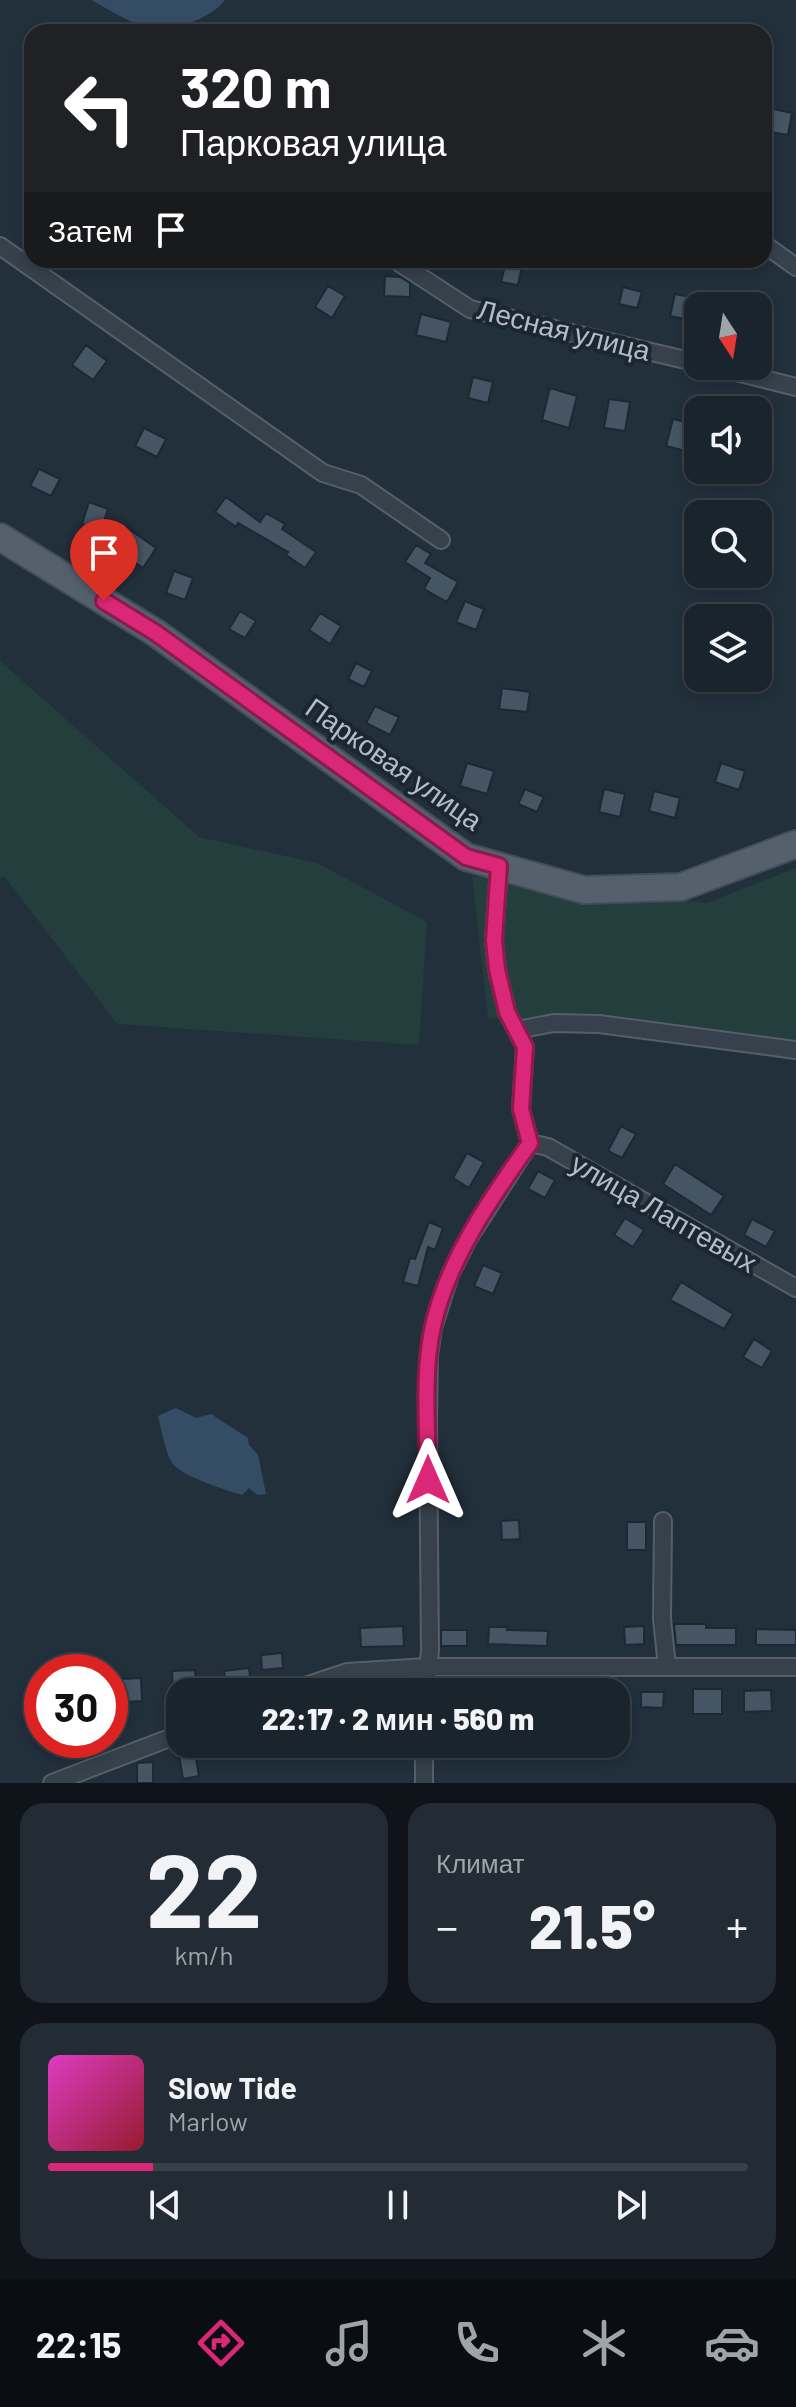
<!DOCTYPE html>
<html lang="ru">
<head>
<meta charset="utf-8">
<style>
  body { margin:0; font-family:Barlow,sans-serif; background:#232c35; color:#f1f3f6; height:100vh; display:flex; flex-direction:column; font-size:30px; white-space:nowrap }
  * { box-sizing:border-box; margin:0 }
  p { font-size:26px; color:#9fa4aa }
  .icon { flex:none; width:44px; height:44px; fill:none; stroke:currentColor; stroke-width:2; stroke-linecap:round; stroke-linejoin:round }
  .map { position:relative; height:1783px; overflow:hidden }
  .panel { display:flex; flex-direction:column; gap:20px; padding:20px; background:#0e1419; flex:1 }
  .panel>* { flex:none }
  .guide { position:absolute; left:24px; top:24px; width:748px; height:244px; border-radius:24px; box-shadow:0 4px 12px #0003,0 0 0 2px #384149; background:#202124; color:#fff; overflow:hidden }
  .needle { width:52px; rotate:168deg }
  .buttons { position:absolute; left:684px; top:292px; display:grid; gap:16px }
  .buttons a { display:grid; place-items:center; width:88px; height:88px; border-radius:16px; background:#1a242d; box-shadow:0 4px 12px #0003,0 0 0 2px #384149; font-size:40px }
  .speed { position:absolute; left:24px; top:1654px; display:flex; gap:16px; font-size:40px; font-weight:700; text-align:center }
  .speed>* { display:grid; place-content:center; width:104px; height:104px; border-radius:50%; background:#1a242d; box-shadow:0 4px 12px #0003,0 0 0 2px #384149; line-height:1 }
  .speed .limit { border:12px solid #d22; background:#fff; color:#111 }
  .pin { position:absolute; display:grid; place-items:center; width:68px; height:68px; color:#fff; margin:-82px -34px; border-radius:50% 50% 50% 0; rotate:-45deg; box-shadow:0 0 8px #0007 }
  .pin .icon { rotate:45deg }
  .me { position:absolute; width:88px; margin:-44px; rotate:0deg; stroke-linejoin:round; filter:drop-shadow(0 0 6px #0008) }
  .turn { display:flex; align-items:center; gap:28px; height:168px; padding:0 24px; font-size:36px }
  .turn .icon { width:104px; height:104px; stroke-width:2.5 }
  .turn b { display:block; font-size:56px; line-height:68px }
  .then { display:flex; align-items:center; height:76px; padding:0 24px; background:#0003; gap:16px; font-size:30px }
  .big { font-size:60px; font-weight:800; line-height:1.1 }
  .panel .widget { flex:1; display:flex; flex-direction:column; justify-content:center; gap:12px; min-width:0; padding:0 28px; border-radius:24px; background:#232c35 }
  .panel .dial { align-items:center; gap:0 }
  .dial b { font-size:104px; line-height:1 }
  .song { display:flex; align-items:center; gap:24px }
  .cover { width:96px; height:96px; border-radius:12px; background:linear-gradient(135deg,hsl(310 70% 55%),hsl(350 70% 35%)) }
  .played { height:8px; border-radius:4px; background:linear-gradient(90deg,#db2777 15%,#384149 15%) }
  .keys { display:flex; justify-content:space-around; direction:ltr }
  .heat { display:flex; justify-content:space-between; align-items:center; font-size:44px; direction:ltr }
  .panel .tiles { flex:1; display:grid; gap:20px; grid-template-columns:1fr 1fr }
  .widget:last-child { grid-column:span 2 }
  .trip { position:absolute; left:166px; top:1678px; width:464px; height:80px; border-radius:24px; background:#1a242d; box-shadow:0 4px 12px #0003,0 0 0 2px #384149; font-weight:800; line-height:80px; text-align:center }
  .menu { display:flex; height:128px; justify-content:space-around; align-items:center; background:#0a0e12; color:#9fa4aa }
  .menu .icon { width:56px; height:56px }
  .menu .current { color:#db2777 }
  .menu b { font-size:36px; color:#f1f3f6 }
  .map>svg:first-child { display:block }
  .green { fill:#243d3d }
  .water { fill:#354d64 }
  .building { fill:#465563; stroke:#1d2833; stroke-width:2 }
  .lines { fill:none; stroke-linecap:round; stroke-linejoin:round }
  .street-casing { stroke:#545f6a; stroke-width:20 }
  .primary-casing { stroke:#424d58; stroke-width:30 }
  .street { stroke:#36414c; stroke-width:16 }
  .primary { stroke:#54616d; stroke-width:26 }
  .route-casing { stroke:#8e194d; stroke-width:20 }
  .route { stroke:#db2777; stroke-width:14 }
  .labels { text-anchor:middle; stroke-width:8; stroke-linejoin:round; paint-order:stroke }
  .street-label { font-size:28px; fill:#b1bcc8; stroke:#1b2631 }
</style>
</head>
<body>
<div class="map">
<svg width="796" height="1783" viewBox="0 0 796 1783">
  <rect width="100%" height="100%" fill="#22303c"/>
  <!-- green -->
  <path class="green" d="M0,661l199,176 118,26 110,59 -8,123 -302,-21 -112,-147 -5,1z
    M796,868v191l-308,-41 -16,-142 235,27z"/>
  <!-- water -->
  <path class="water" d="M91,0h134c-16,21 -56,33 -82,26 -17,-5 -36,-18 -52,-26z
    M176,1408l20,10 15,-4 37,24 1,7 9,10 8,39 -8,1 -9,-7 -7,7c-16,-5 -58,-18 -69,-31 -7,-8 -12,-36 -15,-48z"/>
  <!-- building -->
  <path class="building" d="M764,107l28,6 -4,22 -24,-4z
    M506,262l16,4 -4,19 -17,-3z
    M385,276l15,1 10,6v14l-26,-1z
    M328,286l17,10 -13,22 -17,-11z
    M623,287l19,5 -5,16 -18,-4z
    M675,294l25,5 -5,22 -25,-5z
    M421,314l30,8 -5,20 -30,-7z
    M86,345l21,16 -14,19 -21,-15z
    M473,377l20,5 -5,21 -20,-5z
    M550,388l27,8 -8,32 -27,-8z
    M609,399l21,3 -5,29 -21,-3z
    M673,419l20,5 -7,27 -20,-5z
    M144,428l22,11 -9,18 -22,-11z
    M39,469l21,10 -9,17 -21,-10z
    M226,497l34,25 6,-9 19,11 -3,5 34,23 -11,16 -19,-13 2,-3 -50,-29 -2,4 -21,-15z
    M89,502l19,7 -7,21 -19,-6z
    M126,527l30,21 -13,20 -31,-21z
    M416,545l15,9 -6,9 33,19 -11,20 -23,-13 6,-11 -25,-16z
    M174,571l19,7 -8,22 -19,-7z
    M465,601l19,8 -8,21 -20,-8z
    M240,611l16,10 -11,17 -16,-9z
    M320,613l21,13 -11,18 -21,-14z
    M356,663l16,8 -8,16 -16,-8z
    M502,688l28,4 -3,20 -28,-3z
    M375,706l24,11 -9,18 -24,-12z
    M467,763l27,8 -7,23 -27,-8z
    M721,763l24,8 -6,19 -24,-8z
    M525,789l19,8 -7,15 -19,-8z
    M604,789l21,5 -5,23 -21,-5z
    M654,791l26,7 -5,20 -26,-7z
    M621,1126l15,8 -14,24 -14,-7z
    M467,1153l17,9 -15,26 -16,-10z
    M675,1164l49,32 -13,19 -48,-31z
    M538,1171l17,9 -10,18 -17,-9z
    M625,1218l19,12 -11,17 -19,-12z
    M752,1219l23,12 -9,16 -22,-12z
    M429,1222l14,6 -8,22 -7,-3 -10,39 -15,-4 7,-24 5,1z
    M483,1265l19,8 -9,21 -19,-8z
    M681,1282l52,32 -9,15 -54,-29z
    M754,1339l18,12 -10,17 -19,-11z
    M519,1520l1,19 -18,1 -1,-19z
    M627,1522h19v28h-19z
    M674,1624h32v4h30v17h-60z
    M403,1626l1,20 -43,1 -1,-19z
    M644,1626v18l-19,1 -1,-18z
    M489,1627h19l-1,3 41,1 -1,15 -59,-2z
    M756,1629l40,1v15h-40z
    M441,1630h26v16h-26z
    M282,1653l1,15 -21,2 -1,-15z
    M249,1668l2,17 -25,3 -2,-17z
    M195,1670l2,22h-24l-1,-21z
    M141,1678l1,23 -20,1 -1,-23z
    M693,1689h29v25h-29z
    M771,1690l1,21 -28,1v-21z
    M641,1692h23l-1,16 -22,-1z
    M194,1746l5,30 -16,3 -5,-30z
    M153,1762v21h-16v-20z"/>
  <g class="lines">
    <defs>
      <path id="street" d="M764,244l32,23
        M0,246l323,227 38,12 80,55
        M395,260l75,49 228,54
        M712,366l84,21
        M499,866l-5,74 3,29 10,43 18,35 -4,62 9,34
        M517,1030l37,-7 45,1 197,26
        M530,1143l18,4 248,141
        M663,1521l-1,98 5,48
        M287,1692l60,-20 80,-5h369
        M425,1692l5,-41 -2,-225 1,-71 4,-27 17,-53 18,-36 62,-96
        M52,1783l128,-49
        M424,1783v-39"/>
      <path id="primary" d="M0,537l156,96 310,224 118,33 97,-3 115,-43"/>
    </defs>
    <!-- street casing -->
    <use href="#street" class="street-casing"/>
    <!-- primary casing -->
    <use href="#primary" class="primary-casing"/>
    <!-- street -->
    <use href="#street" class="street"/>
    <!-- primary -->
    <use href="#primary" class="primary"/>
  </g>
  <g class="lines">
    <defs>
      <path id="route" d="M104,601l52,32 310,224 33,9 -5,74 3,29 10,43 18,35 -4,62 9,34c-39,55 -82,116 -97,183 -11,49 -5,104 -5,154"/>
    </defs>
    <!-- route casing -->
    <use href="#route" class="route-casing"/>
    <!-- route -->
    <use href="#route" class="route"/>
  </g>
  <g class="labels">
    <!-- street labels -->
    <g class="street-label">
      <text transform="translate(564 330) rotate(14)" y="10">Лесная улица</text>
      <text transform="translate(394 764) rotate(35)" y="10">Парковая улица</text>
      <text transform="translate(664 1213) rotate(30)" y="10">улица Лаптевых</text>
    </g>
  </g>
</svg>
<div class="buttons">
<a><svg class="needle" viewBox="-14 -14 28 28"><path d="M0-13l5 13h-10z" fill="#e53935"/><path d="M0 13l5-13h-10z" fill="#9fa4aa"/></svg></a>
<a><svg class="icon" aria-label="sound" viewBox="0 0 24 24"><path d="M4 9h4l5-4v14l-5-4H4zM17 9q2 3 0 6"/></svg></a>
<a><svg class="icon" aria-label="search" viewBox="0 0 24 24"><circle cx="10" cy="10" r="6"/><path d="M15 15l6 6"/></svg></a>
<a><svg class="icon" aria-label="layers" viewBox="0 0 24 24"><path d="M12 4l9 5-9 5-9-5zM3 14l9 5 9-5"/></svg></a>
</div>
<div class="speed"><div class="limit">30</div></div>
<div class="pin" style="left:104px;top:601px;background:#d93025"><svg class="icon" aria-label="arrive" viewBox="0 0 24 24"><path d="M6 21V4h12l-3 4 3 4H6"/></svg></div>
<svg class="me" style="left:428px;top:1480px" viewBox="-20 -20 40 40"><path d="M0-17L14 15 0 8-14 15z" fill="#db2777" stroke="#fff" stroke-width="4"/></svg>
<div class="trip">22:17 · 2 мин · 560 m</div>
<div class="guide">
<div class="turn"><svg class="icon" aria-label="left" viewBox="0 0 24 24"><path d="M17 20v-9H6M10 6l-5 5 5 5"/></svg><div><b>320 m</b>Парковая улица</div></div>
<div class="then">Затем<svg class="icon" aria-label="arrive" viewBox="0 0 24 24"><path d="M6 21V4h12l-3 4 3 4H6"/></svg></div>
</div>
</div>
<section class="panel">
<div class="tiles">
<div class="widget dial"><b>22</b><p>km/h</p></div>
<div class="widget"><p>Климат</p>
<div class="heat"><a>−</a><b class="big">21.5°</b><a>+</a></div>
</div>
<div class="widget">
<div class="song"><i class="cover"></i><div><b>Slow Tide</b><p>Marlow</p></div></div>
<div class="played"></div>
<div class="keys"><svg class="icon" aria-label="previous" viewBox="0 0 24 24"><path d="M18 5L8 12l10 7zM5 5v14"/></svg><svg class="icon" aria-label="pause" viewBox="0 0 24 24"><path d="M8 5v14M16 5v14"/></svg><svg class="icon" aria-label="next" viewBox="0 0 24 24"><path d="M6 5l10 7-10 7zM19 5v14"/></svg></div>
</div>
</div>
</section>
<nav class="menu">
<b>22:15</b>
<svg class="icon current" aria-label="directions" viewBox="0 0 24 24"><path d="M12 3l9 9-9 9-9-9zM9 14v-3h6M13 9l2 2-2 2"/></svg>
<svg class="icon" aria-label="music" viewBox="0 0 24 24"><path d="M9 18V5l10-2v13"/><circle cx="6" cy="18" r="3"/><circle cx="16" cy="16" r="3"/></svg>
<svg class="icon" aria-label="phone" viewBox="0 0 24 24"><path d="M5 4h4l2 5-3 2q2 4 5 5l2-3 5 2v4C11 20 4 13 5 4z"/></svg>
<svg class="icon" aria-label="climate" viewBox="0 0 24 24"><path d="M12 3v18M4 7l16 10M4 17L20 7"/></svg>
<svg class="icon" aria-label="car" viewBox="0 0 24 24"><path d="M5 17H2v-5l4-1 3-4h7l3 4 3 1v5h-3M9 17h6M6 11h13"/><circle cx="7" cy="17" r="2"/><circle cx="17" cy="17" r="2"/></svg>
</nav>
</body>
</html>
